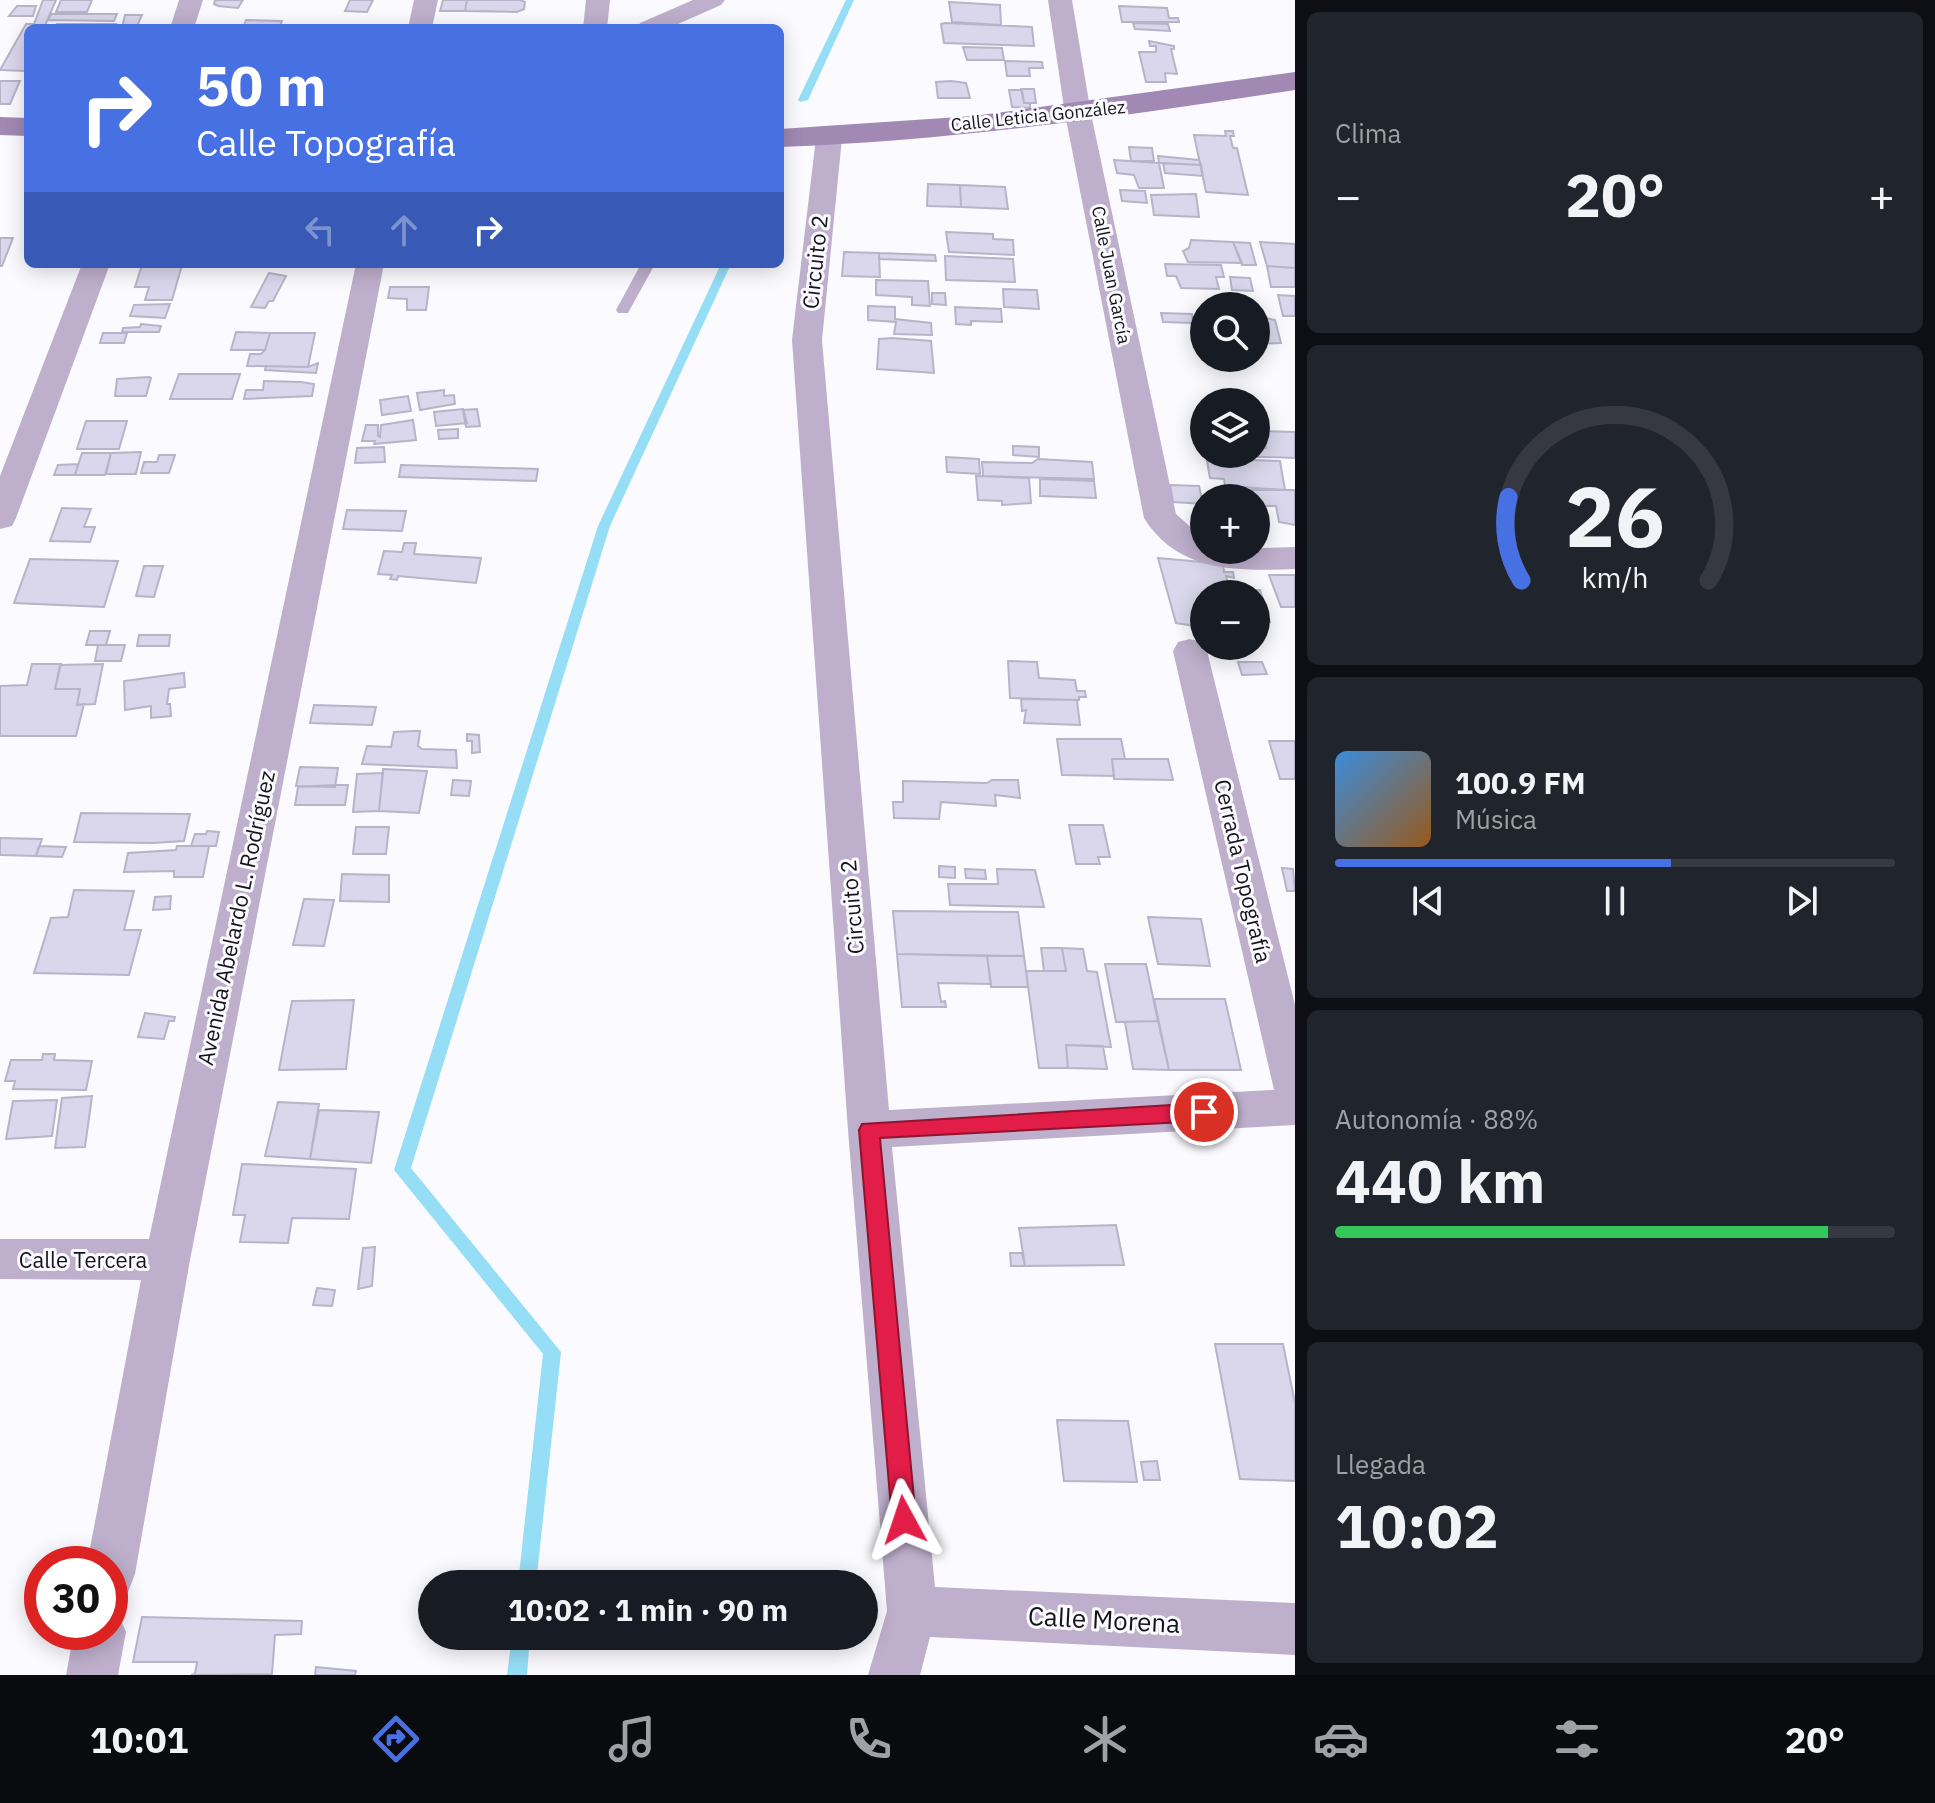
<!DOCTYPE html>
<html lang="es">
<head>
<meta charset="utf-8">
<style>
  body { margin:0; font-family:"IBM Plex Sans",sans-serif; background:#20242c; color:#f1f3f6; height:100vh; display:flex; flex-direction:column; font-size:30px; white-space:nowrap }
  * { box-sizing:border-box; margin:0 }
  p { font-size:26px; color:#9ea1a6 }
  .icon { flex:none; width:44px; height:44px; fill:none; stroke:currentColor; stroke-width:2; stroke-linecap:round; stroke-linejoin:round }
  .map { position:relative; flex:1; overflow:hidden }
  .side { display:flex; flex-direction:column; gap:12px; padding:12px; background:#0d0f14; width:640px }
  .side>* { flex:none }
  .top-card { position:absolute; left:24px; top:24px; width:760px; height:244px; border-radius:12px; box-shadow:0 4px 20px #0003; background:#4770e3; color:#fff; overflow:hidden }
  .fabs { position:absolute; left:1190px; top:292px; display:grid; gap:16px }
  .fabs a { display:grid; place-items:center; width:80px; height:80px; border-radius:50%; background:#171b24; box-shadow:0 4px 20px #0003; font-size:40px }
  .speed { position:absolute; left:24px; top:1546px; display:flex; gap:16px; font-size:40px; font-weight:700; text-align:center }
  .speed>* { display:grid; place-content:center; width:104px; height:104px; border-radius:50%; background:#171b24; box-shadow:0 4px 20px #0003; line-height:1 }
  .speed .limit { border:12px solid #d22; background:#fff; color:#111 }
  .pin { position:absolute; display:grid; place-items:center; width:68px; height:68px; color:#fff; margin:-34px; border:4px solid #fff; border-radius:50%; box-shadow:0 2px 8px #0007 }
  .me { position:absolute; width:88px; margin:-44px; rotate:355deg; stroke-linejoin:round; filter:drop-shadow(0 0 6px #0008) }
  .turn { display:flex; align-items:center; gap:28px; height:168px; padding:0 40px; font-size:36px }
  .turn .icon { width:104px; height:104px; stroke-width:2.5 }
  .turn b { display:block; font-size:56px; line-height:68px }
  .lanes { display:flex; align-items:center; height:76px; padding:0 40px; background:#0003; justify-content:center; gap:40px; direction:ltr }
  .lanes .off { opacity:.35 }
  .big { font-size:60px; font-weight:700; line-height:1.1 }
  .side .tile { flex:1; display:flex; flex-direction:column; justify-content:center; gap:12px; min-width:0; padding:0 28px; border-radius:12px; background:#20242c }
  .side .dial { align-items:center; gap:0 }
  .dial svg { height:208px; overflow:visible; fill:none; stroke:#363941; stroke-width:7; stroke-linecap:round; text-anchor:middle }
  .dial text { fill:#f1f3f6; stroke:none }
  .song { display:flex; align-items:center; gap:24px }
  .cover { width:96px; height:96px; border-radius:12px; background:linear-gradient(135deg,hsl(210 70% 55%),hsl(30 70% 35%)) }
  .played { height:8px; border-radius:4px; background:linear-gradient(90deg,#4770e3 60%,#363941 60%) }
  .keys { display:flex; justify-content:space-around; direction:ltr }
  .heat { display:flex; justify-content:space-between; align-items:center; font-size:44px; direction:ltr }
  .charge { height:12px; border-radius:6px; background:linear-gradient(90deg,#34c759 88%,#363941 0) }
  .trip { position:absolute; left:418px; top:1570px; width:460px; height:80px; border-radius:40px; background:#171b24; box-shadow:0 4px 20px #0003; font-weight:700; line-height:80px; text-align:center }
  .tab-bar { display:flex; height:128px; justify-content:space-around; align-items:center; background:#090b0e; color:#9ea1a6 }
  .tab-bar .icon { width:56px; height:56px }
  .tab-bar .on { color:#4770e3 }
  .tab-bar b { font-size:36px; color:#f1f3f6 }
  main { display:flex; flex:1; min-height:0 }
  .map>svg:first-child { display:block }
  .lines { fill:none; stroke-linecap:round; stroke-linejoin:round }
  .stream { fill:#95def6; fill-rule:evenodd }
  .building { fill:#dad7ec; stroke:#b6b4c8; stroke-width:2 }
  .lane { fill:#beafcc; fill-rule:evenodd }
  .street { fill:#beafcc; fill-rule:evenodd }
  .secondary { fill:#a189b4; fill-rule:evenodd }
  .route { fill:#e11d48; stroke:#92132f; stroke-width:2 }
  .labels { text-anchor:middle; stroke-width:6; stroke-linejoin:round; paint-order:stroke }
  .far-street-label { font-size:18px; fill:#15141b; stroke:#fbfbff }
  .street-label { font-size:22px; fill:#15141b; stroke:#fbfbff }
  .near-street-label { font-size:26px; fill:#15141b; stroke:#fbfbff }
</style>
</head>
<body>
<main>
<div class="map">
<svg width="1295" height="1675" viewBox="0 0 1295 1675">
  <rect width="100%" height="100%" fill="#fbfbff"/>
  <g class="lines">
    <!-- stream -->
    <path class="stream" d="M846,0h8l-46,100 -8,2 -2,-2z
      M721,264h10l-121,262 -199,642 150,184 -25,232h-18l25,-230 -149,-184 204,-644z
      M512,1636h18l-3,39h-20z"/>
  </g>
  <!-- building -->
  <path class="building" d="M43,0h13l-12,28h-16v36l-3,7 -25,-1 26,-46h8z
    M61,0h31l-5,12h-31z
    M215,0h28l-5,8 -20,-2 -4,-2z
    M350,0h23l-6,12 -22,-1z
    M443,0h24l-2,11h-25z
    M467,0h53l5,2 -1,7 -7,3 -52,-1z
    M949,2l51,3 1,20 -49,-3z
    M17,6h19l-3,10h-24z
    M1119,6l48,2 2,10h9l1,4h-57z
    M51,14h66l-3,7 -66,-1z
    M125,15h17l-6,13h-14z
    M246,20l36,1 -3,7h-36z
    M945,23l87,4 2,19 -90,-3 -3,-19z
    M1133,23l35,1 2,7 -35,-2z
    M57,24h59l-2,4h-59z
    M1149,41l25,5v3h-3l6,25 -12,-1 1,9h-20l-7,-30h17v-6h-6z
    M963,47l39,1 2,12h-37z
    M1005,61l37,1 1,6h-14l1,8h-23z
    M0,81h20l-10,23h-10z
    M951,81l15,2 4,15h-32l-2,-16z
    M1021,89h13l2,14h-12z
    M1009,90h13l2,13h6v5l-18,-1z
    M1225,131h8l1,5h-4l3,12h4l11,47 -42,-3 -12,-57 32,1z
    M1129,147l23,1 2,13h-23z
    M1158,156l41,4 2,5 -42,-2z
    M1114,160l45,3 5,25h-25l-5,-13 -17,-2z
    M1163,163l38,2 2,11 -38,-3z
    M928,184l32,1 1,22 -34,-1z
    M960,185l45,2 3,22 -47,-2z
    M1120,190l25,1 2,12 -25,-2z
    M1196,194l3,23 -45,-2 -3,-20z
    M946,232l47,2v5l20,1 1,15 -65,-3z
    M0,238h13l-11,28h-2z
    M1191,240l42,2 9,21 -54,-1 -5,-11 6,-3z
    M1233,242l17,1 6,22h-14z
    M1260,242l35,2v24l-28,-2z
    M844,252l35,1 1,24 -38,-1z
    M879,253l56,2 1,6 -57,-2z
    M945,256l68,3 2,23 -69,-2z
    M1165,264l56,1 3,12h-8l3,12 -38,-1 -5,-12h-9z
    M142,265h40l-10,35h-27l4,-13h-14z
    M1267,266l28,2v19h-24z
    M269,273l17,3 -13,25h-4l-4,7 -14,-1z
    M1230,277l20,1 3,13 -21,-1z
    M876,280l52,1 2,25 -18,-1v-8l-36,-2z
    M390,287h39l-3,23h-19v-11l-19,-1z
    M1003,289l34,1 2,19 -35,-2z
    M932,293h13l1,12 -14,-1z
    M1224,295l17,1 3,10h-17z
    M1278,295l17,1v20h-12z
    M170,304l-5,14 -35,-2 4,-11z
    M868,306l27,1v12l36,4 1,12 -38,-1 2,-12 -28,-2z
    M955,307l46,2 1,13 -31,-1v4l-15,-1z
    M1161,313l31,1 1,9 -30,-1z
    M1261,317l14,3 6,23 -25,1v-24h6z
    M141,324l20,2 -2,6h-37l1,-4 17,-1z
    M236,332l34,1 -5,17h-34z
    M103,333h24l-3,10h-24z
    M270,333h45l-7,34 -61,-1 3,-12h11l4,-4z
    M892,338l39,3 3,32 -57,-4 2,-30z
    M318,363l-2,10 -51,-3 1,-4 42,1z
    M179,374h61l-8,25h-62z
    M149,377l2,1 -5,18h-31l2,-17z
    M264,381l37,1 13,2 -2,12 -68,3 2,-9h17z
    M444,390v6l10,-1 1,9 -35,6 -3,-17z
    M408,396l3,15 -29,4 -2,-15z
    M463,409l4,14 -31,3 -2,-14z
    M477,409l3,17 -14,1 -3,-17z
    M413,420l3,20 -42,4 1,-3h-13l4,-16h12v11l2,1 1,-12z
    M86,421h41l-8,28h-42z
    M458,429v9l-19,1 -1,-9z
    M1262,431l33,1v26l-85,-3 46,-1v-6h10z
    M1013,446l26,1v10l-26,-2z
    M384,447l1,15 -30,1 2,-15z
    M141,452l-5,22h-30l5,-21z
    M82,453h29l-6,22h-30z
    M159,455h16l-6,18h-28l3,-11h13z
    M946,457l33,2 1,15 -33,-2z
    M1038,459l54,3 2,17 -111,-3 -1,-14 50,1z
    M1221,459l59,2 5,29 -60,-4 -1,-7 -14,-1 -3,-17 15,1z
    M78,464l-3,11h-21l4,-10z
    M401,465l137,4 -2,12 -137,-4z
    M976,476l53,2 2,25 -29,2v-4l-24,-1z
    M1040,479l54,2 2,17 -56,-2z
    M1170,485l29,1 4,18 -30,-2z
    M1242,490h53v35l-16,-3 -3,-16h-14l2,10h-8v-18h-12z
    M62,508l29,1 -7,18h11l-5,15 -40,-1z
    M347,510l59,1 -4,20 -59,-2z
    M404,543h12l-2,11 67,4 -5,25 -78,-7 -1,4 -7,-1 2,-4 -14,-1 6,-23 18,1z
    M1158,558l65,6 1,8h9l1,6 -8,-2 4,14h30l10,32 -14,1v-29h-52v29h-9v3l-19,-3z
    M30,559l88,2 -14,46 -90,-4z
    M144,566h19l-9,31 -18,-1z
    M1269,575h26v32h-14z
    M90,631h20l-4,14h-20z
    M139,635h31l-1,11h-32z
    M98,645h27l-4,16h-26z
    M1008,661l29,1 2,16 36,2 2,11h8l1,6h-7v3l-69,-2z
    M1238,662h24l5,12 -25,1z
    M32,664h29l-6,25h25l-3,16 7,-1 -8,32h-76v-50l27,-1z
    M103,664l-8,40 -18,1 3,-16h-25l5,-24z
    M184,673l1,14 -16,2 -2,15h3l1,12 -20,2v-12l-26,4 -1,-29z
    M1021,699l56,1 3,25 -56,-2 2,-13 -4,1z
    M314,705l62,2 -4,18 -62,-2z
    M414,731h6l-2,15 4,3 34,1 1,18 -95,-4 5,-18 24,1 3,-15z
    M467,734l12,1 1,17 -8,1v-12h-5z
    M1057,739h64l4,20h-13l2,17 -52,-1z
    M1269,741h26v38h-15z
    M1112,759h56l5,21 -59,-1z
    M300,767l38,1 -3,19 -39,-1z
    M383,769l44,2 -8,42 -40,-2z
    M383,773l-4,38 -26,1 4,-38z
    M453,780l18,1 -2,15 -18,-1z
    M992,780h26l2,18 -25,-3 1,11 -55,-4 -2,17 -45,-1 -1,-16h10v-21l84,2z
    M335,785h13l-3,20h-50l3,-18z
    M81,813l109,1 -6,27 -31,2 -79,-1z
    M1069,825h34l7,32h-12l2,7h-24z
    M356,827h33l-3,27h-33z
    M207,831l12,1 -3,14h-25l4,-12h11z
    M0,838l42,1 -6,17 -36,-1z
    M39,846l27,1 -4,10 -26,-1z
    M177,846h32l-6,31h-29v-6l-50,1 4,-19 48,-3z
    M939,866l16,1v11l-16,-1z
    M1282,868l11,1 2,22h-8z
    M965,869l20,1 1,9 -20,-1z
    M997,869l38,1 9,37 -94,-2 -2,-21h50z
    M342,874l47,1v27l-49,-1z
    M74,890l60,1 -10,39h17l-12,45 -95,-2 17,-55 17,-1z
    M171,896l-1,13 -17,1 2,-13z
    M304,899l30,1 -10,46 -31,-1z
    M893,911l125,1 6,44 -127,-2z
    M1148,917l53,2 9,47 -52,-2z
    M1041,948h21l4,23h-22z
    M1062,948l21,1 4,22 10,1 14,75 -45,-2 2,23h-29l-13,-97h40z
    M897,954l90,2 4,28 -53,-1 3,19 4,-1 1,6h-44z
    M987,956h37l4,31h-37z
    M1105,964h41l12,57 -42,1z
    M1154,999h71l16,71h-72z
    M354,1000l-8,69 -67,1 13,-69z
    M145,1013l30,4 -1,4h-5l-5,18 -26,-2z
    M1158,1021l11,49 -36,-1 -8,-47z
    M1066,1045l37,1 4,23 -39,-1z
    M43,1054h12l-1,6 38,1 -6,29 -73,-1 2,-8h-10l6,-21h31z
    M92,1096l-7,51 -30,1 7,-50z
    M57,1100l-5,36 -46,3 7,-38z
    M278,1102l41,2 -9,55 -45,-3z
    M319,1110l60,2 -8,51 -61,-4z
    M242,1164l114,5 -7,50 -57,-1 -4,25 -48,-1 5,-27h-12z
    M1116,1225l8,40 -99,1 -6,-38z
    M375,1247l-3,39 -14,3 5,-41z
    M1010,1253h12l3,13h-14z
    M317,1288l18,2 -3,16 -19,-1z
    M1215,1344h68l12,59v78l-55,-2z
    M1057,1420l71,1 9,61 -73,-1z
    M1157,1461l3,19h-16l-3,-18z
    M142,1617l160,4 -1,13 -26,1 -3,39 -81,1 4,-1 2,-12h-64z
    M316,1667l40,4 -1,4h-40z"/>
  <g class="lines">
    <!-- lane -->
    <path class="lane" d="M641,264h14l-27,49h-10l-2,-3z"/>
    <!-- street -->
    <path class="street" d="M179,0h24l-9,28h-24z
      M414,0h24l-6,28h-24z
      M586,0h24l-3,28h-24z
      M693,0h32l-4,5 -52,23h-32l3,-5z
      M1048,0h24l19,114 85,400 28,25v11l91,-3v22c-57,2 -117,4 -151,-51l-79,-404z
      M829,130l9,2 4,6 -20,202 67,770 385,-20 -101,-439 5,-9 12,-3 12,3 5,9 88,354v120l-403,22 43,440 360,16v52l-365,-18 -10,38h-52l19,-64 -39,-481 -56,-790 24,-202 4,-6z
      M82,264h28l-94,254 -4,8 -12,3v-53z
      M356,264h28l-194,996 -55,314 -7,18 -18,7v-35h-23l54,-284 -141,-1v-40h149z
      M110,1611l8,3 8,18 -8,43h-52l8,-43h36z"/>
    <!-- secondary -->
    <path class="secondary" d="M1295,72v18c-171,26 -342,51 -515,57v-18l194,-13z
      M0,117l28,1v18l-28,-1z"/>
  </g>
  <!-- route -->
  <path class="route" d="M1204,1103l7,3 3,6 -3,6 -7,3 -324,17 36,382 -3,9 -9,3 -8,-3 -4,-9 -33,-390 3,-6z"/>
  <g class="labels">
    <!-- far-street labels -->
    <g class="far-street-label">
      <text transform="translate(1038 116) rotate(-6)" y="6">Calle Leticia González</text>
      <text transform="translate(1111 275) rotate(79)" y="6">Calle Juan García</text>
    </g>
    <!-- street labels -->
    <g class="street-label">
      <text transform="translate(815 262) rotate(-84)" y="8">Circuito 2</text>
      <text transform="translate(1243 871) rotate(77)" y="8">Cerrada Topografía</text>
      <text transform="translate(852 907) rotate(-95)" y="8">Circuito 2</text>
      <text transform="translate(236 918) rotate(-78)" y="8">Avenida Abelardo L. Rodríguez</text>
      <text x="83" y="1268">Calle Tercera</text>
    </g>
    <!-- near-street labels -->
    <g class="near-street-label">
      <text transform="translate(1104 1620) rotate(3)" y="9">Calle Morena</text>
    </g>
  </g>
</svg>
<div class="fabs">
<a><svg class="icon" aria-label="search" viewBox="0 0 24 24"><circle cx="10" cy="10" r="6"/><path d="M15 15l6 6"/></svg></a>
<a><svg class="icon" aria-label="layers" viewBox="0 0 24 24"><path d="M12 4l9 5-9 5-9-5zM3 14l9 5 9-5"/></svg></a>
<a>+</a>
<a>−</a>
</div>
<div class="speed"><div class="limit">30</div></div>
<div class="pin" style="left:1204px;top:1112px;background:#d93025"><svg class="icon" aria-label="arrive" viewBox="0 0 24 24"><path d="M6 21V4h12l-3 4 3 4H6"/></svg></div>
<svg class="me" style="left:904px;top:1520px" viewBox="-20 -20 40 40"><path d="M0-17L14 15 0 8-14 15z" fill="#e11d48" stroke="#fff" stroke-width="4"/></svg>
<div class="trip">10:02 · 1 min · 90 m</div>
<div class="top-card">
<div class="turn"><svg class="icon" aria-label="right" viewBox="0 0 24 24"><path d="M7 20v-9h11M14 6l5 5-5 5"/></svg><div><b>50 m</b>Calle Topografía</div></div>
<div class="lanes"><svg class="icon off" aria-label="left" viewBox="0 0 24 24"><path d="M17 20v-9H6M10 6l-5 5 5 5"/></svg><svg class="icon off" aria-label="ahead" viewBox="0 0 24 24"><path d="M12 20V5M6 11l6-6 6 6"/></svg><svg class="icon" aria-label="right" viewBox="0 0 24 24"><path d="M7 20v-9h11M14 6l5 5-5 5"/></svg></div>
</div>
</div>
<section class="side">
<div class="tile"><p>Clima</p>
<div class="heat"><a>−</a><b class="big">20°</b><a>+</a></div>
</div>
<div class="tile dial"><svg viewBox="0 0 100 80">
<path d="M14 69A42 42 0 1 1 86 69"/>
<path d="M14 69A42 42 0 0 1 9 37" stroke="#4770e3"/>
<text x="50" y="56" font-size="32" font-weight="700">26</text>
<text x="50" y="72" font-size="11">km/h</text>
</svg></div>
<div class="tile">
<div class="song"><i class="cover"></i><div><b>100.9 FM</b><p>Música</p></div></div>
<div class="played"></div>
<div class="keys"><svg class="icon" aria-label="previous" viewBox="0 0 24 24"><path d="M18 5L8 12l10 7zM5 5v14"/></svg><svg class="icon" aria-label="pause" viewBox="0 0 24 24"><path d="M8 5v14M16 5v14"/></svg><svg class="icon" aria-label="next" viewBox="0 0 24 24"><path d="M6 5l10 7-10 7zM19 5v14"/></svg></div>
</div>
<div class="tile"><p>Autonomía · 88%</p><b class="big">440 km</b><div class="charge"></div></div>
<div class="tile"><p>Llegada</p><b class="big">10:02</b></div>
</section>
</main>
<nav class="tab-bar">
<b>10:01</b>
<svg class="icon on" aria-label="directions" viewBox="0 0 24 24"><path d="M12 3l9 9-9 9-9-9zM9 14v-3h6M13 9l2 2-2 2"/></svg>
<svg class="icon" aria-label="music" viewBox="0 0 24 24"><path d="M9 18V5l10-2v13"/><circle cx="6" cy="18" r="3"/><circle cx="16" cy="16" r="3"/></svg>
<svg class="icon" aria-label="phone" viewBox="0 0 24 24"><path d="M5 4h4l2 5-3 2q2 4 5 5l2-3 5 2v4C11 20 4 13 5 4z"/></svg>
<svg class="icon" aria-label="climate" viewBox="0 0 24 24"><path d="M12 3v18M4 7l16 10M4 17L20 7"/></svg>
<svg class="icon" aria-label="car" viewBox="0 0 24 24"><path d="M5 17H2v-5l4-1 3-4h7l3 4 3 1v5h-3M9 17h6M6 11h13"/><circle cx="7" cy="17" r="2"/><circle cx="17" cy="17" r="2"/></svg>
<svg class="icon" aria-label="filters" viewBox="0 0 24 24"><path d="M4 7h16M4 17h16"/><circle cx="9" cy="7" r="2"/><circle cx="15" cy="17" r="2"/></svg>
<b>20°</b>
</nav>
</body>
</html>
